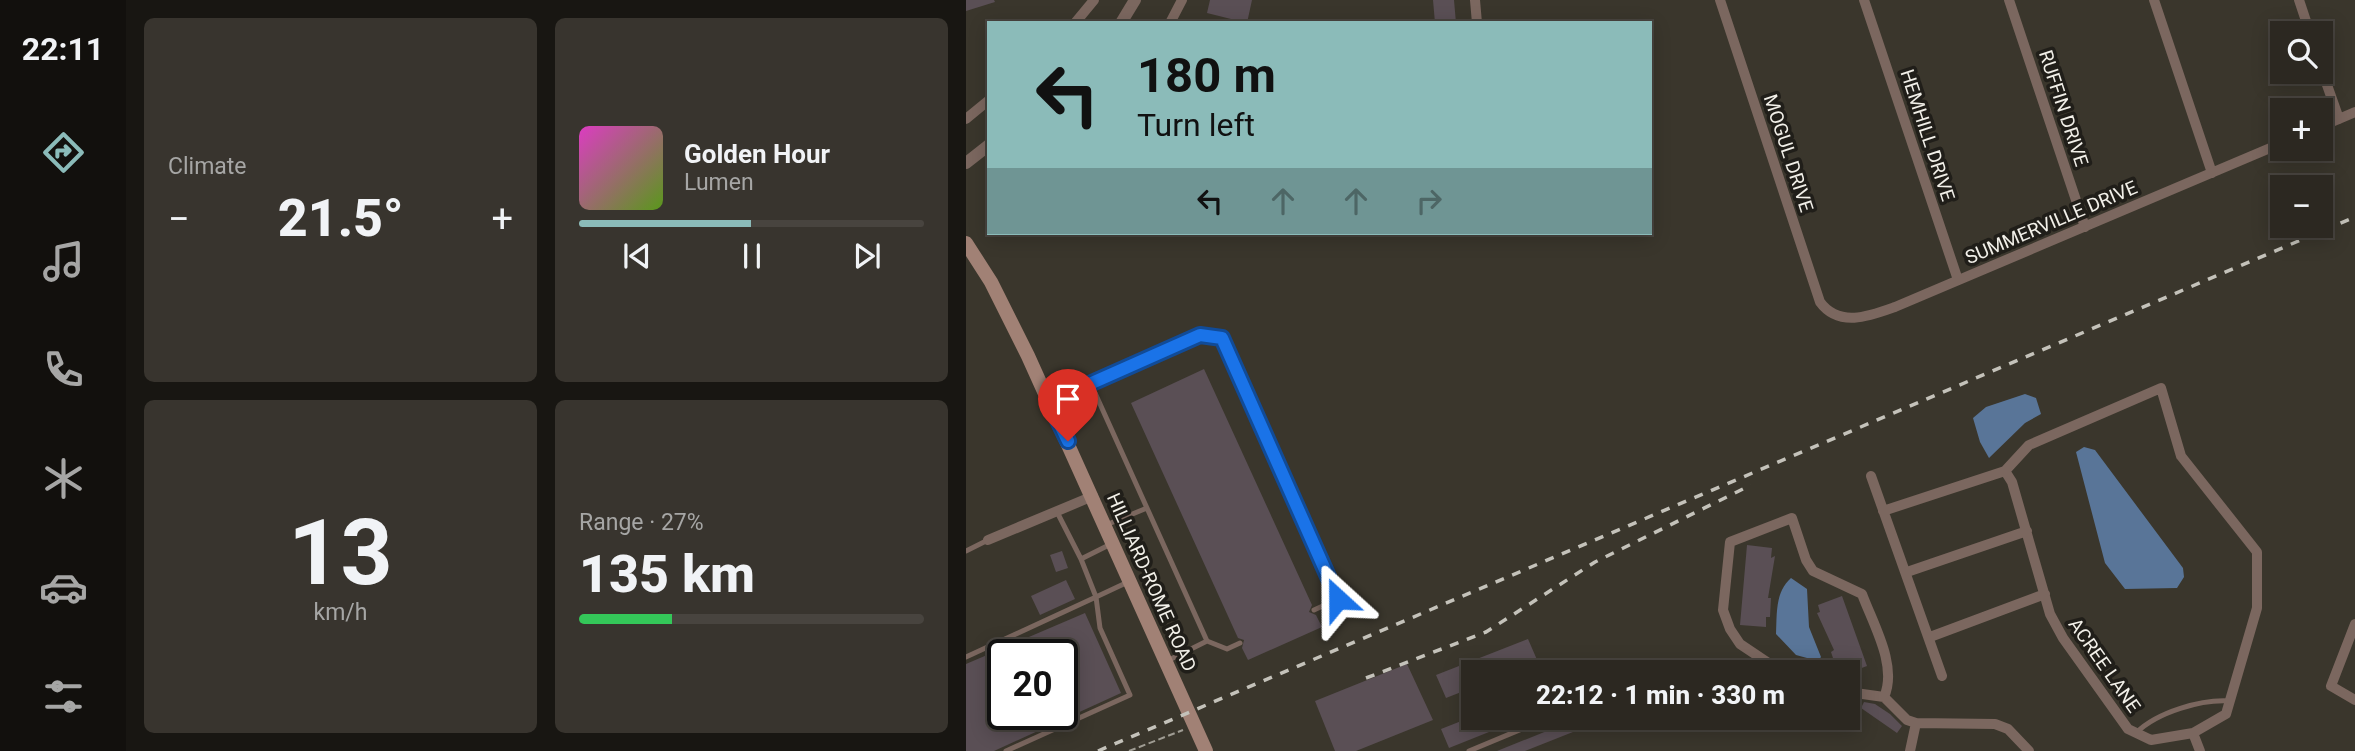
<!DOCTYPE html>
<html lang="en">
<head>
<meta charset="utf-8">
<style>
  body { margin:0; font-family:Roboto,sans-serif; background:#38342e; color:#f1f3f6; height:100vh; display:flex; flex-direction:column; font-size:26px; white-space:nowrap }
  * { box-sizing:border-box; margin:0 }
  p { font-size:23px; color:#a6a6a5 }
  .icon { flex:none; width:38px; height:38px; fill:none; stroke:currentColor; stroke-width:2; stroke-linecap:round; stroke-linejoin:round }
  .map { position:relative; flex:1; overflow:hidden }
  .details { display:flex; flex-direction:column; gap:18px; padding:18px; background:#181612; width:840px }
  .details>* { flex:none }
  .hud { position:absolute; left:21px; top:21px; width:665px; height:214px; border-radius:0px; box-shadow:0 4px 18px #0003,0 0 0 2px #48443f; background:#8bbbb9; color:#111; overflow:hidden }
  .controls { position:absolute; left:1304px; top:21px; display:grid; gap:14px }
  .controls a { display:grid; place-items:center; width:63px; height:63px; border-radius:0px; background:#2c2821; box-shadow:0 4px 18px #0003,0 0 0 2px #48443f; font-size:35px }
  .speed { position:absolute; left:21px; top:639px; display:flex; gap:14px; font-size:35px; font-weight:700; text-align:center }
  .speed>* { display:grid; place-content:center; width:91px; height:91px; border-radius:50%; background:#2c2821; box-shadow:0 4px 18px #0003,0 0 0 2px #48443f; line-height:1 }
  .speed .limit { border:4px solid #111; border-radius:10px; background:#fff; color:#111 }
  .pin { position:absolute; display:grid; place-items:center; width:60px; height:60px; color:#fff; margin:-72px -30px; border-radius:50% 50% 50% 0; rotate:-45deg; box-shadow:0 0 7px #0007 }
  .pin .icon { rotate:45deg }
  .me { position:absolute; width:77px; margin:-38px; rotate:336deg; stroke-linejoin:round; filter:drop-shadow(0 0 5px #0008) }
  .turn { display:flex; align-items:center; gap:24px; height:147px; padding:0 35px; font-size:32px }
  .turn .icon { width:91px; height:91px; stroke-width:2.5 }
  .turn b { display:block; font-size:49px; line-height:60px }
  .lanes { display:flex; align-items:center; height:66px; padding:0 35px; background:#0003; justify-content:center; gap:35px; direction:ltr }
  .lanes .off { opacity:.35 }
  .big { font-size:52px; font-weight:800; line-height:1.1 }
  .details .card { flex:1; display:flex; flex-direction:column; justify-content:center; gap:10px; min-width:0; padding:0 24px; border-radius:10px; background:#38342e }
  .details .dial { align-items:center; gap:0 }
  .dial b { font-size:91px; line-height:1 }
  .song { display:flex; align-items:center; gap:21px }
  .cover { width:84px; height:84px; border-radius:10px; background:linear-gradient(135deg,hsl(310 70% 55%),hsl(90 70% 35%)) }
  .played { height:7px; border-radius:4px; background:linear-gradient(90deg,#8bbbb9 50%,#48443f 50%) }
  .keys { display:flex; justify-content:space-around; direction:ltr }
  .heat { display:flex; justify-content:space-between; align-items:center; font-size:38px; direction:ltr }
  .charge { height:10px; border-radius:5px; background:linear-gradient(90deg,#34c759 27%,#48443f 0) }
  .details .tiles { flex:1; display:grid; gap:18px; grid-template-columns:repeat(2,1fr) }
  .trip { position:absolute; left:495px; top:660px; width:399px; height:70px; border-radius:0px; background:#2c2821; box-shadow:0 4px 18px #0003,0 0 0 2px #48443f; font-weight:800; line-height:70px; text-align:center }
  main { display:flex; flex:1; min-height:0 }
  .tab-bar { display:flex; flex-direction:column; width:126px; justify-content:space-around; align-items:center; background:#12100d; color:#a6a6a5 }
  .tab-bar .icon { width:49px; height:49px }
  .tab-bar .active { color:#8bbbb9 }
  .tab-bar b { font-size:32px; color:#f1f3f6 }
  .map>svg:first-child { display:block }
  .water { fill:#597598 }
  .building { fill:#5a4f55; fill-rule:evenodd }
  .lines { fill:none; stroke-linecap:round; stroke-linejoin:round }
  .path { stroke:#9f9c93; stroke-width:2; stroke-dasharray:7 3.5; stroke-linecap:butt }
  .service { stroke:#7b675f; stroke-width:5 }
  .minor { stroke:#7b675f; stroke-width:10 }
  .tertiary { stroke:#7b675f; stroke-width:12 }
  .secondary { stroke:#a18175; stroke-width:14 }
  .rail { stroke:#c4c2ba; stroke-width:3.5; stroke-dasharray:9 9; stroke-linecap:butt }
  .route-casing { stroke:#114b97; stroke-width:18 }
  .route { stroke:#1a73e8; stroke-width:12 }
  .labels { text-anchor:middle; stroke-width:7; stroke-linejoin:round; paint-order:stroke }
  .street-label { font-size:19px; fill:#f2f0e9; stroke:#201e19 }
</style>
</head>
<body>
<main>
<nav class="tab-bar">
<b>22:11</b>
<svg class="icon active" aria-label="directions" viewBox="0 0 24 24"><path d="M12 3l9 9-9 9-9-9zM9 14v-3h6M13 9l2 2-2 2"/></svg>
<svg class="icon" aria-label="music" viewBox="0 0 24 24"><path d="M9 18V5l10-2v13"/><circle cx="6" cy="18" r="3"/><circle cx="16" cy="16" r="3"/></svg>
<svg class="icon" aria-label="phone" viewBox="0 0 24 24"><path d="M5 4h4l2 5-3 2q2 4 5 5l2-3 5 2v4C11 20 4 13 5 4z"/></svg>
<svg class="icon" aria-label="climate" viewBox="0 0 24 24"><path d="M12 3v18M4 7l16 10M4 17L20 7"/></svg>
<svg class="icon" aria-label="car" viewBox="0 0 24 24"><path d="M5 17H2v-5l4-1 3-4h7l3 4 3 1v5h-3M9 17h6M6 11h13"/><circle cx="7" cy="17" r="2"/><circle cx="17" cy="17" r="2"/></svg>
<svg class="icon" aria-label="filters" viewBox="0 0 24 24"><path d="M4 7h16M4 17h16"/><circle cx="9" cy="7" r="2"/><circle cx="15" cy="17" r="2"/></svg>
</nav>
<section class="details">
<div class="tiles">
<div class="card"><p>Climate</p>
<div class="heat"><a>−</a><b class="big">21.5°</b><a>+</a></div>
</div>
<div class="card">
<div class="song"><i class="cover"></i><div><b>Golden Hour</b><p>Lumen</p></div></div>
<div class="played"></div>
<div class="keys"><svg class="icon" aria-label="previous" viewBox="0 0 24 24"><path d="M18 5L8 12l10 7zM5 5v14"/></svg><svg class="icon" aria-label="pause" viewBox="0 0 24 24"><path d="M8 5v14M16 5v14"/></svg><svg class="icon" aria-label="next" viewBox="0 0 24 24"><path d="M6 5l10 7-10 7zM19 5v14"/></svg></div>
</div>
<div class="card dial"><b>13</b><p>km/h</p></div>
<div class="card"><p>Range · 27%</p><b class="big">135 km</b><div class="charge"></div></div>
</div>
</section>
<div class="map">
<svg width="1389" height="751" viewBox="0 0 1389 751">
  <rect width="100%" height="100%" fill="#3a362c"/>
  <!-- water -->
  <path class="water" d="M1059,394l11,4 5,16 -16,9 -36,35 -9,-16 -7,-24 13,-11z
    M1118,447l11,3 88,118 1,9 -7,11 -52,1 -20,-26 -29,-111z
    M825,578l16,11 2,38 12,30 -3,4 -22,-6 -20,-21c1,-20 -1,-42 15,-56z"/>
  <!-- building -->
  <path class="building" d="M0,0h28l1,2 -29,9z
    M244,0h42l-5,23 -40,-10z
    M467,0h21l2,23h-21z
    M238,369l108,236 -3,7 7,3 6,12 -74,33 -6,-12 2,-8 -6,-2 -107,-235z
    M781,545l25,3 -1,10 4,-2 -7,42h3l-1,19h-4v10l-26,-2z
    M96,551l6,17 -12,4 -6,-17z
    M100,580l9,19 -35,16 -9,-19z
    M876,596l25,70 -16,6 -14,-2 -6,-18 3,-2 -17,-37 3,-1 -2,-7z
    M119,613l36,80 -127,58h-28v-87zM96,645v69h-36l-23,10v-70h36z
    M562,639l10,23 -26,10h-38v15l-28,11 -10,-23z
    M441,664l26,56 -77,31h-21l-20,-50z
    M898,702l11,2 15,10 12,12 -5,7 -36,-25z
    M508,716v2h50l-75,30 -8,-19z
    M608,720l4,10 -53,21h-28z"/>
  <g class="lines">
    <!-- path -->
    <path class="path" d="M163,751l54,-21"/>
    <!-- service -->
    <path class="service" d="M125,384l109,-49 22,3 116,261 -24,11
      M85,402l40,-18 116,257 -40,20
      M91,512l24,47
      M140,525l41,-17
      M145,544l-30,15 15,38 32,-15
      M0,551l22,-11
      M241,641l20,8 13,-6
      M0,657l130,-60 4,31 30,67 -124,56
      M1170,733c21,-21 66,-34 94,-32
      M503,751l79,-33"/>
    <!-- minor -->
    <path class="minor" d="M509,0l2,23
      M754,0l100,302c19,26 50,14 75,5l387,-164
      M898,0l94,280
      M1043,0l76,227
      M1188,0l58,173
      M1333,0l11,33
      M109,23l19,-23
      M204,23l12,-23
      M1354,65l19,54
      M0,119l23,-19
      M1354,127l35,-15
      M905,476l71,200
      M917,511l122,-40
      M22,540l105,-44
      M941,572l120,-41
      M1389,624l-24,62 24,14
      M964,637l115,-43
      M816,672l-42,-28 -10,-15 -7,-19 7,-68 62,-24 14,42 7,11 49,23c11,30 36,72 22,103
      M882,692l36,5 23,23 9,3 79,1 13,5 21,22
      M1227,733l-42,7 -23,-11 -65,-91 -13,-24 -38,-132 -7,-11 24,-26 132,-57 20,68 76,96v56l-31,106 -33,19 7,18
      M944,751l6,-28"/>
    <!-- tertiary -->
    <path class="tertiary" d="M155,23l14,-23
      M0,163l23,-18"/>
    <!-- secondary -->
    <path class="secondary" d="M0,243l25,39 37,74 178,395"/>
    <!-- rail -->
    <path class="rail" d="M400,678l120,-46 109,-70 156,-77
      M132,751l1257,-534"/>
  </g>
  <g class="lines">
    <defs>
      <path id="route" d="M102,441l-19,-39 151,-67 22,3 116,261"/>
    </defs>
    <!-- route casing -->
    <use href="#route" class="route-casing"/>
    <!-- route -->
    <use href="#route" class="route"/>
  </g>
  <g class="labels">
    <!-- street labels -->
    <g class="street-label">
      <text transform="translate(1098 108) rotate(72)" y="7">RUFFIN DRIVE</text>
      <text transform="translate(962 135) rotate(72)" y="7">HEMHILL DRIVE</text>
      <text transform="translate(823 153) rotate(72)" y="7">MOGUL DRIVE</text>
      <text transform="translate(1085 222) rotate(-23)" y="7">SUMMERVILLE DRIVE</text>
      <text transform="translate(186 582) rotate(66)" y="7">HILLIARD-ROME ROAD</text>
      <text transform="translate(1139 665) rotate(55)" y="7">ACREE LANE</text>
    </g>
  </g>
</svg>
<div class="controls">
<a><svg class="icon" aria-label="search" viewBox="0 0 24 24"><circle cx="10" cy="10" r="6"/><path d="M15 15l6 6"/></svg></a>
<a>+</a>
<a>−</a>
</div>
<div class="speed"><div class="limit">20</div></div>
<div class="pin" style="left:102px;top:441px;background:#d93025"><svg class="icon" aria-label="arrive" viewBox="0 0 24 24"><path d="M6 21V4h12l-3 4 3 4H6"/></svg></div>
<svg class="me" style="left:372px;top:599px" viewBox="-20 -20 40 40"><path d="M0-17L14 15 0 8-14 15z" fill="#1a73e8" stroke="#fff" stroke-width="4"/></svg>
<div class="trip">22:12 · 1 min · 330 m</div>
<div class="hud">
<div class="turn"><svg class="icon" aria-label="left" viewBox="0 0 24 24"><path d="M17 20v-9H6M10 6l-5 5 5 5"/></svg><div><b>180 m</b>Turn left</div></div>
<div class="lanes"><svg class="icon" aria-label="left" viewBox="0 0 24 24"><path d="M17 20v-9H6M10 6l-5 5 5 5"/></svg><svg class="icon off" aria-label="ahead" viewBox="0 0 24 24"><path d="M12 20V5M6 11l6-6 6 6"/></svg><svg class="icon off" aria-label="ahead" viewBox="0 0 24 24"><path d="M12 20V5M6 11l6-6 6 6"/></svg><svg class="icon off" aria-label="right" viewBox="0 0 24 24"><path d="M7 20v-9h11M14 6l5 5-5 5"/></svg></div>
</div>
</div>
</main>
</body>
</html>
